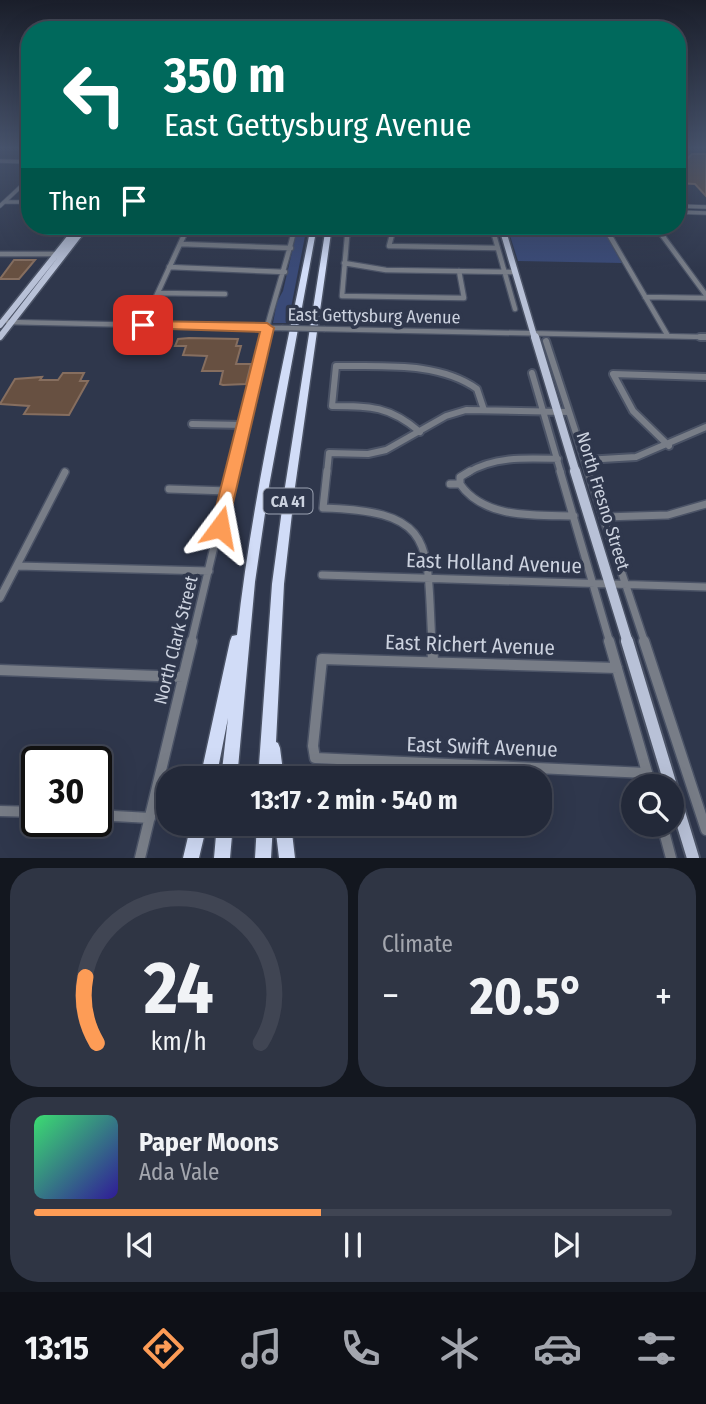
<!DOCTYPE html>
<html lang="en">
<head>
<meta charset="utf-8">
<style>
  body { margin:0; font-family:"Fira Sans Condensed",sans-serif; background:#2f3544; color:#f1f3f6; height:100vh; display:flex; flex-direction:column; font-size:26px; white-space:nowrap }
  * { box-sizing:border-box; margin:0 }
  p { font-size:23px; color:#a3a6ae }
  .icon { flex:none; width:38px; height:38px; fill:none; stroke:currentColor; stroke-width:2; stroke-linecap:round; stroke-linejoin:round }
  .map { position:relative; height:858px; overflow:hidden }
  .panel { display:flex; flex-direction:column; gap:10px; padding:10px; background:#13171f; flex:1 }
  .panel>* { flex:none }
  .guide { position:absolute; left:21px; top:21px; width:665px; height:214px; border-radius:28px; box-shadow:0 7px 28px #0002,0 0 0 2px #404553; background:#00695c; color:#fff; overflow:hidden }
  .buttons { position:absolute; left:621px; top:774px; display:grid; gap:14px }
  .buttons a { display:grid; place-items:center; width:63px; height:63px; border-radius:50%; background:#232939; box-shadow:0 7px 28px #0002,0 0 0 2px #404553; font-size:35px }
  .speed { position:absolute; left:21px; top:746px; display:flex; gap:14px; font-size:35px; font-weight:700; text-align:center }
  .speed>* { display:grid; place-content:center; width:91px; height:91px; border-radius:50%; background:#232939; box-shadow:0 7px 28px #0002,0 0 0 2px #404553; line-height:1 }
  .speed .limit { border:4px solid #111; border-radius:10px; background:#fff; color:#111 }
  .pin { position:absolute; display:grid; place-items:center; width:60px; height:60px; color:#fff; margin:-30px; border-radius:14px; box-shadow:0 4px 10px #0006 }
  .me { position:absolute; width:77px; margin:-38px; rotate:13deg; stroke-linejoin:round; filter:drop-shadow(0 0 5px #0008) }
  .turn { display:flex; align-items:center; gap:24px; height:147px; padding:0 28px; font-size:32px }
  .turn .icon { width:91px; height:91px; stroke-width:2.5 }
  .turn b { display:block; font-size:49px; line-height:60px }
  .then { display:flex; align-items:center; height:66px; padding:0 28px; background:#0003; gap:14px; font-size:26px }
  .big { font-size:52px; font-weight:700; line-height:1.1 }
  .panel .widget { flex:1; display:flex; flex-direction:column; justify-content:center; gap:10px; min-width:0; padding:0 24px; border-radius:28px; background:#2f3544 }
  .panel .dial { align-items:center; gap:0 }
  .dial svg { height:182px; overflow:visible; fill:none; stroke:#404553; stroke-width:7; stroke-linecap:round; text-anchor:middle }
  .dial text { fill:#f1f3f6; stroke:none }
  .song { display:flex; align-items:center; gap:21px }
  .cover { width:84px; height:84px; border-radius:10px; background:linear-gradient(135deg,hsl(140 70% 55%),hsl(250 70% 35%)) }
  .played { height:7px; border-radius:4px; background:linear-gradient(90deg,#fd9c56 45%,#404553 45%) }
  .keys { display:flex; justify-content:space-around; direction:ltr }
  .heat { display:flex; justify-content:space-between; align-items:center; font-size:38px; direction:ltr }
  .panel .tiles { flex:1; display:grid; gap:10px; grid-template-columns:1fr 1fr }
  .widget:last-child { grid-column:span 2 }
  .trip { position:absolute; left:156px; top:766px; width:396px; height:70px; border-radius:28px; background:#232939; box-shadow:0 7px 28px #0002,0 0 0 2px #404553; font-weight:700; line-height:70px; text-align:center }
  .tabs { display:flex; height:112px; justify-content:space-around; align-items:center; background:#0e1017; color:#a3a6ae }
  .tabs .icon { width:49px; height:49px }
  .tabs .active { color:#fd9c56 }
  .tabs b { font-size:32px; color:#f1f3f6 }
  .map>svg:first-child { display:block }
  .green { fill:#3a4a77 }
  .building { fill:#675041; stroke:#866e5f; stroke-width:2 }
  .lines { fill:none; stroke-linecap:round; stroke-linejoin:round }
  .minor-far4-casing { stroke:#4b5366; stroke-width:5 }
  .minor-far3-casing { stroke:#4b5366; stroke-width:7 }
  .minor-far2-casing { stroke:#4b5366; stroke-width:10 }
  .minor-far1-casing { stroke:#4b5366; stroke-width:10 }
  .minor-casing { stroke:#4b5366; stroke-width:13 }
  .major-far4-casing { stroke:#4b5366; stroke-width:6 }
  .major-far3-casing { stroke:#4b5366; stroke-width:9 }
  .major-far2-casing { stroke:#4b5366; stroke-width:11 }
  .major-far1-casing { stroke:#4b5366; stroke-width:13 }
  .major-casing { stroke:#4b5366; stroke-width:16 }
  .highway-casing { stroke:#4b5366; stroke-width:3 }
  .minor-far4 { stroke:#787d87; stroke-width:3.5 }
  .minor-far3 { stroke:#787d87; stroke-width:4.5 }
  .minor-far2 { stroke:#787d87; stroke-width:6 }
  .minor-far1 { stroke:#787d87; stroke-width:7 }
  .minor { stroke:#787d87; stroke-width:10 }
  .major-far4 { stroke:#b8c1d7; stroke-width:4.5 }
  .major-far3 { stroke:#b8c1d7; stroke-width:6 }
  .major-far2 { stroke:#b8c1d7; stroke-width:8 }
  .major-far1 { stroke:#b8c1d7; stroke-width:10 }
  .major { stroke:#b8c1d7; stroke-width:12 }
  .highway { fill:#d1dcf7; fill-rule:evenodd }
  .minor-bridge-casing { stroke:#4b5366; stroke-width:7; stroke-linecap:butt }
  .minor-bridge { stroke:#787d87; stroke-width:4.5 }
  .route { fill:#fd9c56; stroke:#a46538; stroke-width:2 }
  .labels { text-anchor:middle; stroke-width:7; stroke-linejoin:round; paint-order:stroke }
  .shield { fill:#2f374c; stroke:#9da4b3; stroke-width:2 }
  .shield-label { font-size:16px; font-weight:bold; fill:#ccd2df }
  .street-label { font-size:18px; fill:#ccd2df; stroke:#2f374c }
  .near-street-label { font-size:21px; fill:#ccd2df; stroke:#2f374c }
</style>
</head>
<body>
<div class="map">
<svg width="706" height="858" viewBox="0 0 706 858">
  <rect width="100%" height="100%" fill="#2f374c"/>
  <!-- green -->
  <path class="green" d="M298,226h9l-19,97h-15l4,-21 6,-11z
    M507,226h94l21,37 -104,-2z"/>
  <!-- building -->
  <path class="building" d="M677,154l8,7 7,-7h14v42l-11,-12 -18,-1z
    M14,260h21l-16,19h-19z
    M189,338l49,1 -2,7h5l-5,18h15l-5,20 -23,1 -3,-1 3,-13h-21l5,-15 -24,-1 3,-9h-11l3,-7z
    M63,373h21l-4,8h8l-19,34 -45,-1 5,-8 -29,-2 15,-25 27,-2 -2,3h18z"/>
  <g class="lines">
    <defs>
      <path id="minor-far4" d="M0,161l30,1
        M5,202h25
        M0,206l30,-28
        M677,206l29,1
        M677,212l29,1
        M491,226l2,7
        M604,226l4,7
        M655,226l5,7
        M186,233l3,-7
        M293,233l2,-7
        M349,233l4,-7
        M393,233l2,-7 96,2"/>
      <path id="minor-far3" d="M350,231l-3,6 -5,59 122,2 -5,-27
        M393,231l-4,15 108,2
        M493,231l22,78
        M607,231l61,105
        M659,231l47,64
        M180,244l111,4
        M0,254h58
        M344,263l42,7 129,2
        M169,267l116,5
        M159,293l66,1
        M645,297l61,1
        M8,322l274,6
        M143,325l43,-94
        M325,329l381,8
        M264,339c9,-37 21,-71 30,-108"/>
      <path id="minor-far2" d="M700,337h6
        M546,341l43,132
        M532,373l29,100
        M192,424l52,1
        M420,432c-30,-26 -50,-26 -88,-26l4,-40c45,1 102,-5 141,23l7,21
        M669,446l-36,-35 -20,-37 93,3
        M585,460l51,-3 70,-30
        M232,473l32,-136
        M327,473l2,-20 39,1 18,-4 60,-34 20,-6 103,2
        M467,473c27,-17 60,-15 91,-14"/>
      <path id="minor-far1" d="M327,471l-4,37c116,3 103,37 109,135
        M560,471l50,172
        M588,471l57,172
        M450,484h10v-7l10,-6
        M460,484c24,35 75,31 114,32
        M169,489l59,2
        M604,517l64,-2 38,-11
        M17,566l192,5
        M322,575l384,12
        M0,598l65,-126
        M191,643l41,-172"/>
      <path id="minor" d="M432,641l1,20
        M609,641l42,145
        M644,641l62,189
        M617,668l-295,-9 -9,87 2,12 332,15
        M0,670l183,7
        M0,811l37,1
        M96,815l54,3
        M662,824l9,34
        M140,858l52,-217"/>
      <path id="major-far4" d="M501,226l2,7
        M73,233l6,-7
        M80,233l6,-7"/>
      <path id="major-far3" d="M503,231l32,108
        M0,325l75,-94
        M0,337l82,-106"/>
      <path id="major-far2" d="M535,337l41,136"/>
      <path id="major-far1" d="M575,471l53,172"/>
      <path id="major" d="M627,641l44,145
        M672,789l21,69"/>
      <path id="highway" d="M311,226h6l-48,260 -14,96 -18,197h-16l7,-61 -12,61h-16l30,-138 2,-5 5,-1c15,-138 47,-273 74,-409z
        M326,226h6l-37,261 -11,97 -8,158 2,1 2,5 4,31h-26l14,-195 13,-97z
        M191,824h16l-8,34h-16z
        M217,824h16l-3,34h-16z
        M257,824h16l-2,34h-16z
        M275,824h16l4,34h-16z"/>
    </defs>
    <!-- minor-far4 casing -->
    <use href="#minor-far4" class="minor-far4-casing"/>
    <!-- minor-far3 casing -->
    <use href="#minor-far3" class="minor-far3-casing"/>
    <!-- minor-far2 casing -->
    <use href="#minor-far2" class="minor-far2-casing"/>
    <!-- minor-far1 casing -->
    <use href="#minor-far1" class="minor-far1-casing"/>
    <!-- minor casing -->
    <use href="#minor" class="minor-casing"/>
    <!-- major-far4 casing -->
    <use href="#major-far4" class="major-far4-casing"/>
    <!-- major-far3 casing -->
    <use href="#major-far3" class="major-far3-casing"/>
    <!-- major-far2 casing -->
    <use href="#major-far2" class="major-far2-casing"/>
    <!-- major-far1 casing -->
    <use href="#major-far1" class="major-far1-casing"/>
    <!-- major casing -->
    <use href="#major" class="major-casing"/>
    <!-- highway casing -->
    <use href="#highway" class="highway-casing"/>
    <!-- minor-far4 -->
    <use href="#minor-far4" class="minor-far4"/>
    <!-- minor-far3 -->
    <use href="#minor-far3" class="minor-far3"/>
    <!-- minor-far2 -->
    <use href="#minor-far2" class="minor-far2"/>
    <!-- minor-far1 -->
    <use href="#minor-far1" class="minor-far1"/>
    <!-- minor -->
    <use href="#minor" class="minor"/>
    <!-- major-far4 -->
    <use href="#major-far4" class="major-far4"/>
    <!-- major-far3 -->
    <use href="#major-far3" class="major-far3"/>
    <!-- major-far2 -->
    <use href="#major-far2" class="major-far2"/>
    <!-- major-far1 -->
    <use href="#major-far1" class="major-far1"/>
    <!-- major -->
    <use href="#major" class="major"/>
    <!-- highway -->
    <use href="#highway" class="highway"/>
    <defs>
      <path id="minor-bridge" d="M282,328l43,1"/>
    </defs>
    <!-- minor-bridge casing -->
    <use href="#minor-bridge" class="minor-bridge-casing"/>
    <!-- minor-bridge -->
    <use href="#minor-bridge" class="minor-bridge"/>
  </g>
  <!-- sky -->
  <linearGradient id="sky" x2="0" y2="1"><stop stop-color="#1a1e2a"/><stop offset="0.55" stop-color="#47536c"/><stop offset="1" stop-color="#47536c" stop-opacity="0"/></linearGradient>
  <rect width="706" height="269" fill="url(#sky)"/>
  <!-- route -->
  <path class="route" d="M143,321l124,2 7,5 -48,205 -6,2 -7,-2 -2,-6 49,-195 -122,-4 -2,-3z"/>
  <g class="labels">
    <!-- shield labels -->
    <rect class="shield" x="263.5" y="488.5" width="49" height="25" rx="5"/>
    <g class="shield-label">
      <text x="288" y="507">CA 41</text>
    </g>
    <!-- street labels -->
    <g class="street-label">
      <text transform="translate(374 316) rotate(1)" y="6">East Gettysburg Avenue</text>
      <text transform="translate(603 501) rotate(73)" y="6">North Fresno Street</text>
      <text transform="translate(176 640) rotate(-76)" y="6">North Clark Street</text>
    </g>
    <!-- near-street labels -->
    <g class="near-street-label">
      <text transform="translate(494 563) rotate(2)" y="7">East Holland Avenue</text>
      <text transform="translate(470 645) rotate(2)" y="7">East Richert Avenue</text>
      <text transform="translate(482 747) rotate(2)" y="7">East Swift Avenue</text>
    </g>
  </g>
</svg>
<div class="buttons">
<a><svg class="icon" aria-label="search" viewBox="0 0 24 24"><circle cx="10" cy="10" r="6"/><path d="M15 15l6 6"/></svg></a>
</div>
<div class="speed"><div class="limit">30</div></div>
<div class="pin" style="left:143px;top:325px;background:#d93025"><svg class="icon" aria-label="arrive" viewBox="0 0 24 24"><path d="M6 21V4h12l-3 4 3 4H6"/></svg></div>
<svg class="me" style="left:220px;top:527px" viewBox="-20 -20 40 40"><path d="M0-17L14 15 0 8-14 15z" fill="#fd9c56" stroke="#fff" stroke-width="4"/></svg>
<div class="trip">13:17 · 2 min · 540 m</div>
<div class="guide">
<div class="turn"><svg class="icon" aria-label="left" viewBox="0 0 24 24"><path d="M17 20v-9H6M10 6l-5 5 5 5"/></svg><div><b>350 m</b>East Gettysburg Avenue</div></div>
<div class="then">Then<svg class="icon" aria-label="arrive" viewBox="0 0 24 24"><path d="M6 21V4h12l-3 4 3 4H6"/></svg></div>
</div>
</div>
<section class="panel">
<div class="tiles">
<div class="widget dial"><svg viewBox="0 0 100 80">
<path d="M14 69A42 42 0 1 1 86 69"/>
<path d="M14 69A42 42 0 0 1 9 40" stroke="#fd9c56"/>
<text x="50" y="56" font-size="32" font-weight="700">24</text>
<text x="50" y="72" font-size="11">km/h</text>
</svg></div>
<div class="widget"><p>Climate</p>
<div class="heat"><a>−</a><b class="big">20.5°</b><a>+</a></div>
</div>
<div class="widget">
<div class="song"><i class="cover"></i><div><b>Paper Moons</b><p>Ada Vale</p></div></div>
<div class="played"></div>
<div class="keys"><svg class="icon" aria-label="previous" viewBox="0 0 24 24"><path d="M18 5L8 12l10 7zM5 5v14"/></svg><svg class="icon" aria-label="pause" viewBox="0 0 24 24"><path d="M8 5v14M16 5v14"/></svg><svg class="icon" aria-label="next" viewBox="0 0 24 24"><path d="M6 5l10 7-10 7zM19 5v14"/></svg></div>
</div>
</div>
</section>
<nav class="tabs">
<b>13:15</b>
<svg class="icon active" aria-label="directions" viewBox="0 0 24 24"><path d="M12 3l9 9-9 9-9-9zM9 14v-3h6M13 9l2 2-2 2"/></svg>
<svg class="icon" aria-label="music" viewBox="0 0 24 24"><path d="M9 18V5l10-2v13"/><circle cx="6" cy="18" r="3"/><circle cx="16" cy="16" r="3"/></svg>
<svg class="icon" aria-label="phone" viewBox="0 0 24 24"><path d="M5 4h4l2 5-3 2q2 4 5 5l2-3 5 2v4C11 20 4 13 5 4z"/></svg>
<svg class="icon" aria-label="climate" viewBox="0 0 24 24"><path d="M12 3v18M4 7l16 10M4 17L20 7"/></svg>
<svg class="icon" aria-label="car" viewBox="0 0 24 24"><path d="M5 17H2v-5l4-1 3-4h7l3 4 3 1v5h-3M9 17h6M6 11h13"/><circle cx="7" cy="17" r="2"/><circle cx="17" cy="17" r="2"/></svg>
<svg class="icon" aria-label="filters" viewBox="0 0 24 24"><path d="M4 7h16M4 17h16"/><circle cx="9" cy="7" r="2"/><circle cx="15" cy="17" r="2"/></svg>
</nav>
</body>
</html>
